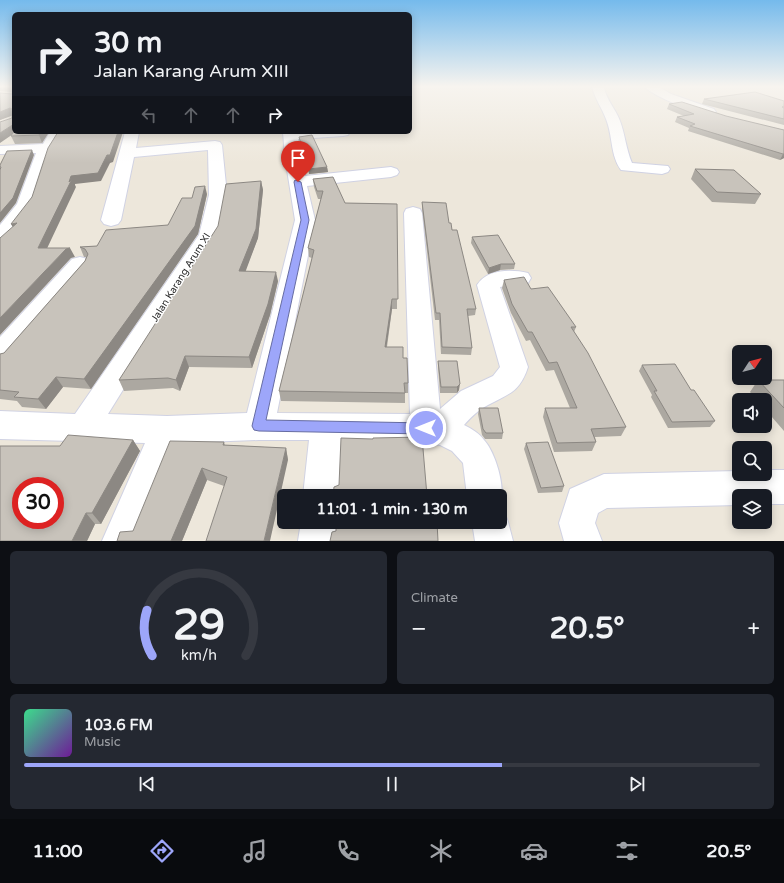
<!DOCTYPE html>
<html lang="en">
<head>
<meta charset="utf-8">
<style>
  body { margin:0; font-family:"Varela Round",sans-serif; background:#242831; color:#f1f3f6; height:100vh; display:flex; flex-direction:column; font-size:15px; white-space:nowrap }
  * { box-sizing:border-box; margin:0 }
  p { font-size:13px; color:#9ea1a6 }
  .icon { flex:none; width:22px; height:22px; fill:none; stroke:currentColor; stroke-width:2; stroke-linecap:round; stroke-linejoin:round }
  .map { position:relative; height:541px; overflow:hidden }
  .drawer { display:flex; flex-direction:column; gap:10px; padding:10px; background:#0d0f14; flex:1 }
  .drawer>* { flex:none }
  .guide { position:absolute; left:12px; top:12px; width:400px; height:122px; border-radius:6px; box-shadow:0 2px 10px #0003; background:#171b24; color:#f1f3f6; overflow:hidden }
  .needle { width:26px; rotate:54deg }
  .buttons { position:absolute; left:732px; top:345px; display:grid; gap:8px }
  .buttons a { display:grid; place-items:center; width:40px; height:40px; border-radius:6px; background:#171b24; box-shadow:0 2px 10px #0003; font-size:20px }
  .speed { position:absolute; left:12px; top:477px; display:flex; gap:8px; font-size:20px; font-weight:700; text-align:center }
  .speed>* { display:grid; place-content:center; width:52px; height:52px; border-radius:50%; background:#171b24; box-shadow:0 2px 10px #0003; line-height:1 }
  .speed .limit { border:6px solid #d22; background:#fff; color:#111 }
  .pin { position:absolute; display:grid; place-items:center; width:34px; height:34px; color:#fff; margin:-41px -17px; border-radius:50% 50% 50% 0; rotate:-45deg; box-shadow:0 0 4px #0007 }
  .pin .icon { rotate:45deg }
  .me { position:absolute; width:44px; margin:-22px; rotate:270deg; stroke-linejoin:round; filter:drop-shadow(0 0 3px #0008) }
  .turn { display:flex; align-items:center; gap:14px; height:84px; padding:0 16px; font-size:18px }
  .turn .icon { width:52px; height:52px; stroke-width:2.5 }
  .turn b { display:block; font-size:28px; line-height:34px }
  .lanes { display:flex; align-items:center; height:38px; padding:0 16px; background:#0003; justify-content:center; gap:20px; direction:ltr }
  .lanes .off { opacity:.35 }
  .big { font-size:30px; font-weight:700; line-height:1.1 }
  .drawer .widget { flex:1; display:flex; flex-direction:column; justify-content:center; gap:6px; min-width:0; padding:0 14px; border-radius:6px; background:#242831 }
  .drawer .dial { align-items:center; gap:0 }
  .dial svg { height:104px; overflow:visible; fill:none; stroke:#363941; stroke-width:7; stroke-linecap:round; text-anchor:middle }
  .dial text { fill:#f1f3f6; stroke:none }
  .song { display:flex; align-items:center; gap:12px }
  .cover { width:48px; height:48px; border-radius:6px; background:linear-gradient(135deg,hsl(150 70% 55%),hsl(280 70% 35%)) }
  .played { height:4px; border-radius:2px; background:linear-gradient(90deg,#9da6fa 65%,#363941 65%) }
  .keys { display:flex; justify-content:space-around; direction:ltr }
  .heat { display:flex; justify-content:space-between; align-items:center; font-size:22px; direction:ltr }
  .drawer .tiles { flex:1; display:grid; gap:10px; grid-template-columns:1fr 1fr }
  .widget:last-child { grid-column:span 2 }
  .trip { position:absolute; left:277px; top:489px; width:230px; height:40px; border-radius:6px; background:#171b24; box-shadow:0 2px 10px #0003; font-weight:700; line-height:40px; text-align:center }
  .menu { display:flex; height:64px; justify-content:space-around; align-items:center; background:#090b0e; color:#9ea1a6 }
  .menu .icon { width:28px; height:28px }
  .menu .current { color:#9da6fa }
  .menu b { font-size:18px; color:#f1f3f6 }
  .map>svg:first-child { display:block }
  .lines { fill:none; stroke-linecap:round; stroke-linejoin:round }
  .minor-casing { stroke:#d0d2e3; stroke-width:2 }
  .minor { fill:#fff; fill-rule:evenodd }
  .wall { fill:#aca8a1 }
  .shaded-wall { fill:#8c8883 }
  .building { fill:#c8c3bb; stroke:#8c8883; fill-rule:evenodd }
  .route { fill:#9da6fa; stroke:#666ca2 }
  .labels { text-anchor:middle; stroke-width:3; stroke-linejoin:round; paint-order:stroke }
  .street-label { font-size:10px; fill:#2a2a2a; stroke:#fff }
</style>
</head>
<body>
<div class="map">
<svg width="784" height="541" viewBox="0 0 784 541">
  <rect width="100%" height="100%" fill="#ede7db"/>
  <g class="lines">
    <defs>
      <path id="minor" d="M592,87h12c2,13 12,22 16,34 5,13 6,28 12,42l36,3 2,3 -2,3 -6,2 -41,-4c-11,-15 -8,-34 -15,-51 -4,-11 -11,-20 -14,-32z
        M645,87h14l12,7 43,15 2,3 -2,3c-10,2 -62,-19 -69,-28z
        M50,132h14l-14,23 -15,50 -28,37 -7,2v-19l17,-21 19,-51 -36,1v-8l43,-2z
        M125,132h14l-3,16 79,-7 5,1 2,3 5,50 -8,40 -111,179 59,2 80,-3 48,-193 -10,-63 -2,-25h67l-2,3 -5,1 -45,3 7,37 86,-9 6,2 2,3 -2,3 -6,2 -84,9 8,34 -38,193 133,1 -6,-201 2,-4 7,-2 7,2 2,4 18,196 21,-18 32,-15 7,-9 -23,-82c10,-16 34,-16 51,-12l3,5 -3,5 -28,4 28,80c-8,25 -19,27 -40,38 -10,5 -17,12 -24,20 8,4 15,8 20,15 11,12 22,47 16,62v-6h-33l-4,-33 -11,-12 -12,-6 -14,-3 -85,-1 -2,55h-36l6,-56h-50l-81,3 -38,98h-38l43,-98 -145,-4v-28l75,3 124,-179 10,-40 -1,-45 -74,7 -13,63 -3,4 -7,2 -7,-2 -3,-4z
        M80,257l8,2 3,5 -3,5 -78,93 -10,3v-28l72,-78z
        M765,470h19v34h-19v-8h-26v9l-132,3 -9,5 -3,10 7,18h-38l-5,-18 11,-34 34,-15 135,-3v3h26z
        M500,508l3,1 5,13 5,19h-38l-3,-19h28z
        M301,522h36l-1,19h-38z"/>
    </defs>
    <!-- minor casing -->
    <use href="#minor" class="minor-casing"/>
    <!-- minor -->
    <use href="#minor" class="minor"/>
  </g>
  <!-- wall -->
  <path class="wall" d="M0,87h14v45h35l-7,11 -27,1 -4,-8 1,-1v-20l-12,5v-27l12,1v-2l-12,-1z
    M704,99l80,2v24l-82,-21z
    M669,104l115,26v28l-4,2 -92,-29 1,-3 -14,-6 2,-5 7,-1 -17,-7z
    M299,137l28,30 1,5 -19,2 -9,-33z
    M695,169l66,25 -6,10 -43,-2 -21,-23z
    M313,179l32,24 52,1v105h-5l-5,38 16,11 5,25v10h-3v10l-124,-2 -2,-10 33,-133 -3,-1 -1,-9 13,-49h-3l-4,-12z
    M261,181l2,9 -5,48 -13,33 33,10 -8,34 -18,53 -63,-1 -9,24 -7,-3 -49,3 -5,-11z
    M207,194l-9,40 -107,155 -28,-2 -17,22 -24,-2 -5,-6 -17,-2v-45l4,-1 81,-92 1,-4h-2l-4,-10 17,-1 71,-21 24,-27z
    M422,202l27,21 3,7 24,79 -1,6 -7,1 4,32 -1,7 -30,-1 -2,-34h-4l-13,-112z
    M472,237l43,27 -1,5 -14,1 -12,4 -17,-31z
    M504,280l27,9 45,38 -2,5 52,95 -5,9 -26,1 1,5 -4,9 -38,1 -11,-35 2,-9h25l-16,-38 -8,1 -16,-31 -4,1 -15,-28 -9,-25z
    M438,361h19l2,29 -2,3h-17l-2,-26z
    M642,365l49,25 24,31 -5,6 -42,1 -17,-31 1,-2 -13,-24z
    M758,380h26v51l-19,-22v-9h-8l-7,-8z
    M479,408l24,25 -1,6h-17l-3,-4 -4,-21z
    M133,440l7,11 -39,73h-6l-8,17h-87l60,-95z
    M224,442l1,3 61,3 2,12 -64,26 -17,-6 -25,61h-65l16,-10z
    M526,443l38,43 -2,6 -24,1 -14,-44z"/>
  <!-- shaded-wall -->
  <path class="shaded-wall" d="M10,108l4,7 -14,5v-8z
    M14,124v8h2l-16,11v-10z
    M41,132h8l-7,11 -3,-8z
    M118,132h5l-10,30 -3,1 -9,18 -26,3v1l1,2 -33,70 -5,-9 33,-72z
    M32,150l2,5 -18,48 -16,20v-10z
    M783,154h1v4l-4,2z
    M327,167l1,5 -19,2v-5z
    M261,181l2,9 -5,48 -16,43 -3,-10z
    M205,186l2,8 -9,40 -107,155 -7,-10z
    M17,223l-1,10 -5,-9z
    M70,248l5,9 -4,1 -71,77v-17l66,-69z
    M501,264l-1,6 -12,4 1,-6z
    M276,272l2,9 -8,34 -18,53 -3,-11z
    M392,299v10l-7,47v-9z
    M185,356l4,11 -9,24 -4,-11z
    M56,377l7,10 -17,22 -8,-10z
    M460,384l-1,6 -2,3v-6z
    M133,440l7,11 -39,73 -9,-11z
    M286,448l2,12 -18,81h-6z
    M202,468l5,12 -25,61h-11z
    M86,513l9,11 -8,17h-15z"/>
  <!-- building -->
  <path class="building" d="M12,87h2v37l-14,9v-11l12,-4v-9l-2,-1 -10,4v-19l12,1z
    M755,92l29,9v5l-2,1 2,1v11l-80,-20z
    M682,102l44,14 58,14v24h-1l-93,-28 5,-2 -18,-7 17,-3 -25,-10z
    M14,131v1h27l-2,3 -28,1z
    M58,132h60l-8,23h-3l-9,18 -27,3 -2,6 3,-3 -34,69h32l-4,1 -66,69v-80l17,-15 -6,1 21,-27 16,-49z
    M312,135l15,32 -18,2 -10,-32z
    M32,150l-19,48 -13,15v-43l1,-3h-1v-2l7,-14z
    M695,169l39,1 27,24 -44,-2z
    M333,177l12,26 52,1 1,95h-6l-7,48h18v11h4l1,25h-4l1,10 -126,-2 35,-141 -6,-2 15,-57h-6l-4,-12z
    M261,181l-5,48 -17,42 37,1 -8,32 -19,53 -64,-1 -9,24 -8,-2 -49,2 99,-154 8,-42z
    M205,186l-10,40 -111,153 -28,-2 -18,22 -24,-2 5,-5 -19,-2v-36l4,-1 81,-92 3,-7 -3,-5 -5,-2 17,-1 9,-16 62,-5 14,-27h10l3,-11z
    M422,202l24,1 3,20h2l1,7h5l19,79h-9l5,39 -30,-1 -2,-34h-4z
    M498,235l17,29h-14l-12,4 -17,-31z
    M524,277l7,12 17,-2 28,40h-5l17,26 38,74 -35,2 5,13 -39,1 -12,-35h32l-20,-46 -8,1 -17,-31h-4l-16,-28 -8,-24z
    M438,361h19l3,23 -3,3h-16z
    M675,364l16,26h3l21,31 -43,1 -18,-31h3l-15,-26z
    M758,380h26v28z
    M479,408h19l5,25h-17l-3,-4z
    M68,435l65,5 -41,73h-6l-14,28h-72v-95h60zM21,486h34v34h-34z
    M422,437l5,59h-94l1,-9 5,-2 2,-47 32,1v-1z
    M170,441l54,1 -1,3 63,3 -22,93h-58l21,-64 -25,-9 -31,73h-54l3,-9 13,-1z
    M548,442l16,44 -23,2 -15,-45z
    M336,522h101l1,19h-108l2,-9 4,-1z"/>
  <!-- sky -->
  <linearGradient id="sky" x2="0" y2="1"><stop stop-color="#75baec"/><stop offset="0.53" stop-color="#f7f4ef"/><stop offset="1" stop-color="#f7f4ef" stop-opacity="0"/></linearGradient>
  <rect width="784" height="163" fill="url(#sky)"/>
  <!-- route -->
  <path class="route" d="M295,180l6,2 8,38 -43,200 160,3 5,1 2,4 -2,4 -5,2 -167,-3 -5,-1 -2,-4 49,-206 -7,-38z"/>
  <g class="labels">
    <!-- street labels -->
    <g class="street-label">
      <text transform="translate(180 277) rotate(-58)" y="4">Jalan Karang Arum XI</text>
    </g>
  </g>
</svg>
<div class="buttons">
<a><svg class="needle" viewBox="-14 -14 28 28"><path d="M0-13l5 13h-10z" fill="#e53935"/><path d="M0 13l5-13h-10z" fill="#9ea1a6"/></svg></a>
<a><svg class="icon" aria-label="sound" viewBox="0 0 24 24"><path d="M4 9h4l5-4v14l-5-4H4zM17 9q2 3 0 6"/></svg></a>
<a><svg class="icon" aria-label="search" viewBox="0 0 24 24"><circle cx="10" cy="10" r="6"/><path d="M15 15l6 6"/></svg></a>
<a><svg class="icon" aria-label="layers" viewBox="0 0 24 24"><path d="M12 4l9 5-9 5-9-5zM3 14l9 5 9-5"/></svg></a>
</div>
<div class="speed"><div class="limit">30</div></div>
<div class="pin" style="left:298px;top:182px;background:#d93025"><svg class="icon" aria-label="arrive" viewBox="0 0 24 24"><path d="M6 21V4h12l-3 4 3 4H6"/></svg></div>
<svg class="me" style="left:426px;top:428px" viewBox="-20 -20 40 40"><circle r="17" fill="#9da6fa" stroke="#fff" stroke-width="3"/><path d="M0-11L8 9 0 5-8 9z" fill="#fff"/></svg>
<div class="trip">11:01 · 1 min · 130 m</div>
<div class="guide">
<div class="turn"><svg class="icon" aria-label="right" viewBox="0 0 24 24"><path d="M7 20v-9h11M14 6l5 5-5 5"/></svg><div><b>30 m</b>Jalan Karang Arum XIII</div></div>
<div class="lanes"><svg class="icon off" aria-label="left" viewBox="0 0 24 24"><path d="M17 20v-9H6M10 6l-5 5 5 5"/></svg><svg class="icon off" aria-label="ahead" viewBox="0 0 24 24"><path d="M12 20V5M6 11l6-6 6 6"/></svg><svg class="icon off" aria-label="ahead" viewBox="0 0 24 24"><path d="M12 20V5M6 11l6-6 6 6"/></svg><svg class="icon" aria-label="right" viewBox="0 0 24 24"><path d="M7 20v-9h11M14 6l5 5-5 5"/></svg></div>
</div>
</div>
<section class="drawer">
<div class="tiles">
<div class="widget dial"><svg viewBox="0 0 100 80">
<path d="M14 69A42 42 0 1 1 86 69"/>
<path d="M14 69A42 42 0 0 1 10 34" stroke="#9da6fa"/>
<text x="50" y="56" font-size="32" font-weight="700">29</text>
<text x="50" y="72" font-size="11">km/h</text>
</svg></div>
<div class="widget"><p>Climate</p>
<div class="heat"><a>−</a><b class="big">20.5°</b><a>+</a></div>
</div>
<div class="widget">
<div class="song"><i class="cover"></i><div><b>103.6 FM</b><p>Music</p></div></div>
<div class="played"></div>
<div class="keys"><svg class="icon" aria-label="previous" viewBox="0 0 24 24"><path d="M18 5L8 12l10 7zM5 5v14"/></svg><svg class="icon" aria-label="pause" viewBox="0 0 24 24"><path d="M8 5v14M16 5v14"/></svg><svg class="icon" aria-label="next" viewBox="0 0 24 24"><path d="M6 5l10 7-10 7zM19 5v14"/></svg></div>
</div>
</div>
</section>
<nav class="menu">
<b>11:00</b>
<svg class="icon current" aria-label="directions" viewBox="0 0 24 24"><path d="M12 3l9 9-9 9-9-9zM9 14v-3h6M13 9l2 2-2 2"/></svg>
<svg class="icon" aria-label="music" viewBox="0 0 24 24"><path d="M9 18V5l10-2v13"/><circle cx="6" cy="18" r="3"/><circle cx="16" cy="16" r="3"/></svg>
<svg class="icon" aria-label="phone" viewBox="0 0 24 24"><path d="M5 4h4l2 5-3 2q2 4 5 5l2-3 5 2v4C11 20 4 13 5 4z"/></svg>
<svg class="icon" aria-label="climate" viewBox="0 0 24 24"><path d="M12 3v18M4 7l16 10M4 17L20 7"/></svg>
<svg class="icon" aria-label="car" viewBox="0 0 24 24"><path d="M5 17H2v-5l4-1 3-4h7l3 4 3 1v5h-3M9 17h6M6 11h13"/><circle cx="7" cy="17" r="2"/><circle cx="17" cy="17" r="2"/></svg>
<svg class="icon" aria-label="filters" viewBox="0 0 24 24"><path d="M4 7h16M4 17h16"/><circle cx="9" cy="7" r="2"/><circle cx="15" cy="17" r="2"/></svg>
<b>20.5°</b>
</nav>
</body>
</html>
